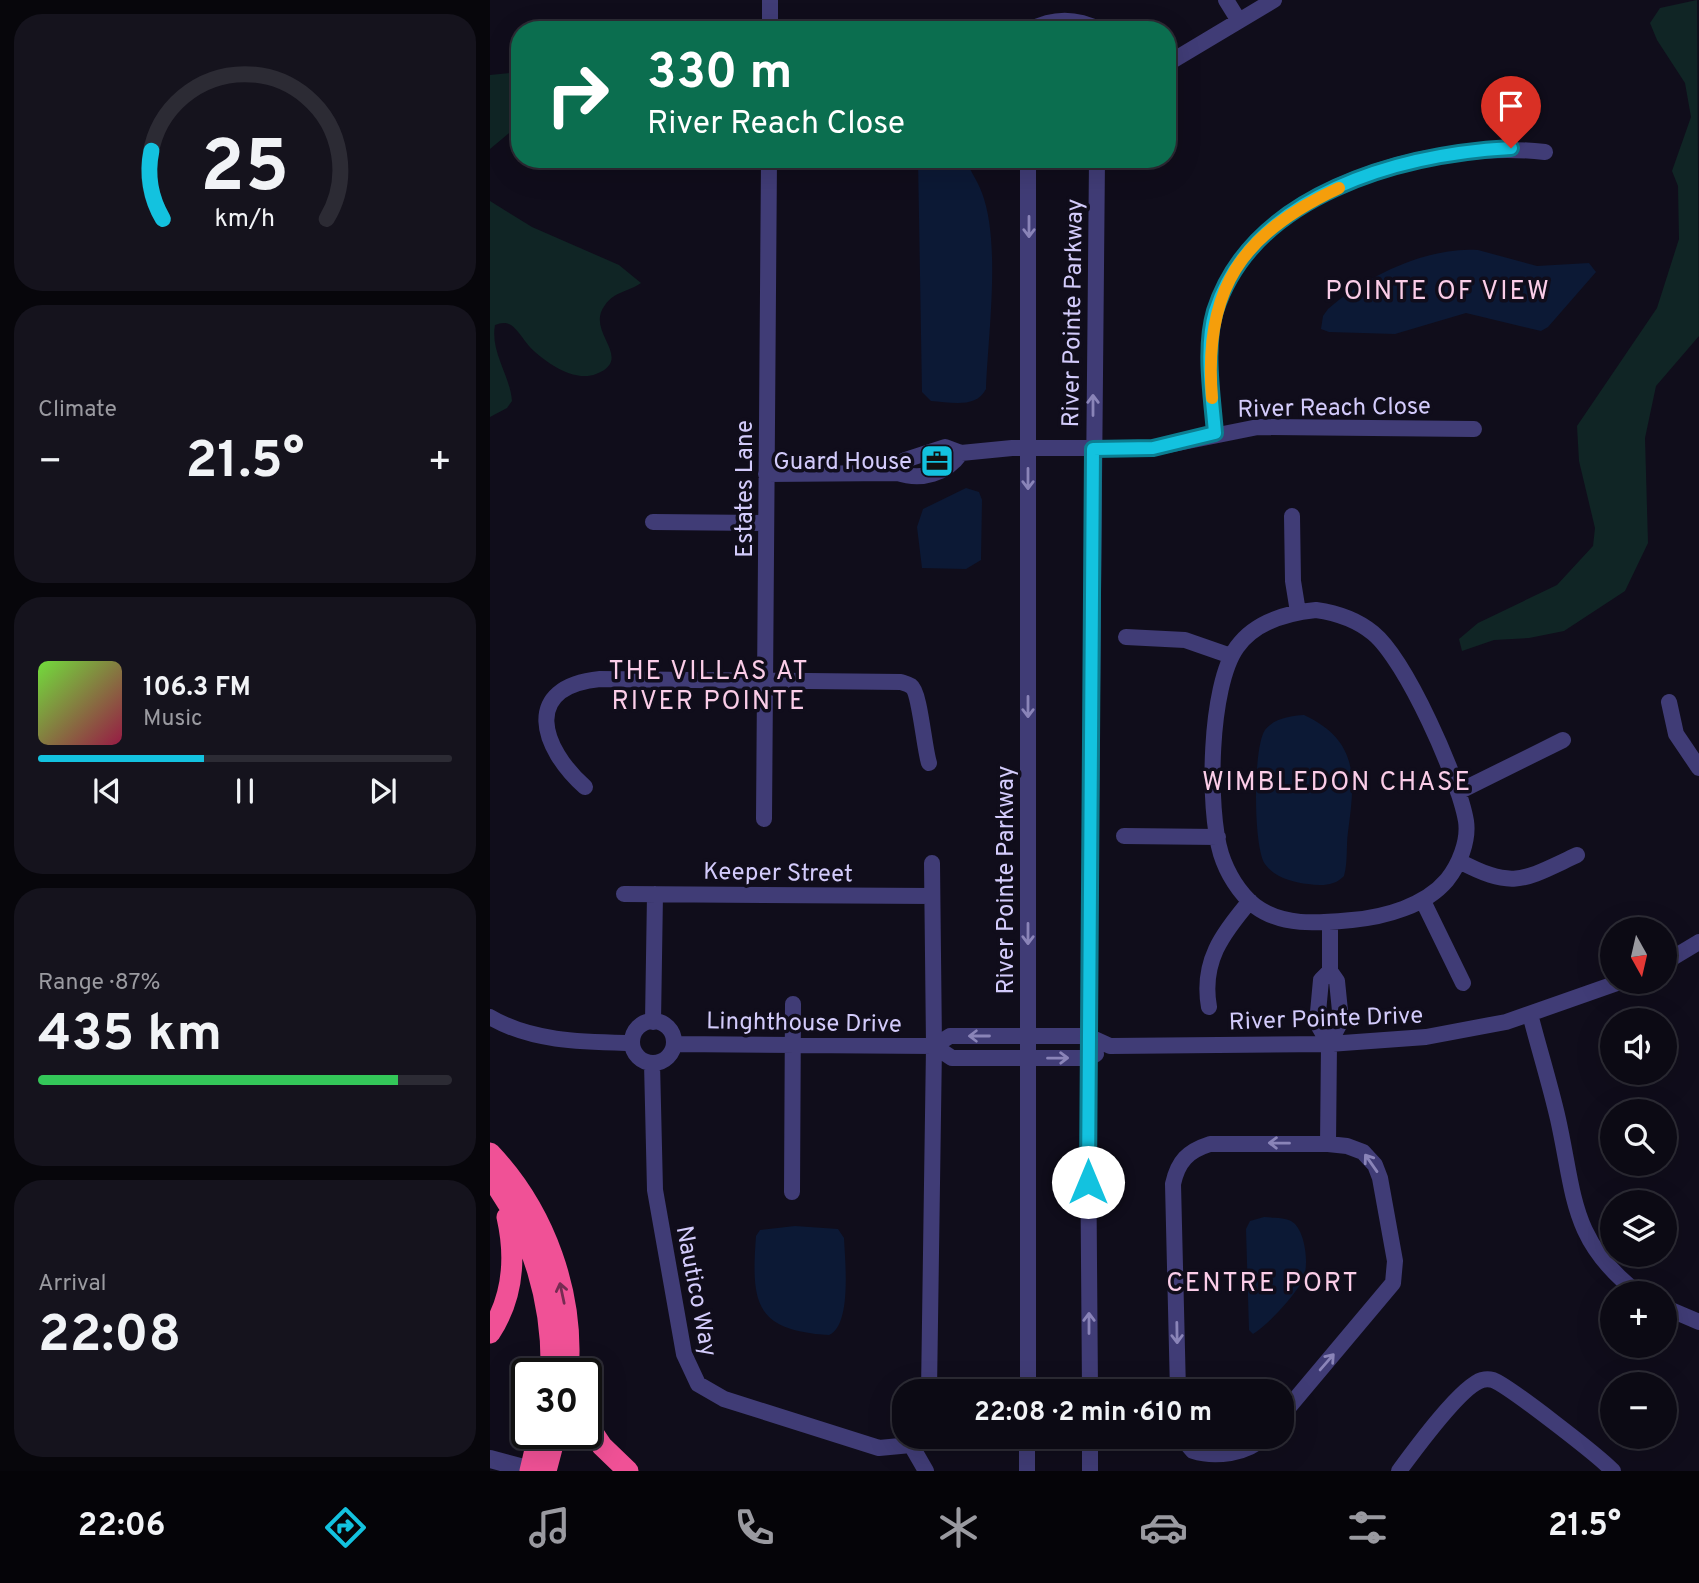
<!DOCTYPE html>
<html lang="en">
<head>
<meta charset="utf-8">
<style>
  body { margin:0; font-family:Overpass,sans-serif; background:#15131d; color:#f1f3f6; height:100vh; display:flex; flex-direction:column; font-size:26px; white-space:nowrap }
  * { box-sizing:border-box; margin:0 }
  p { font-size:23px; color:#9a9aa0 }
  .icon { flex:none; width:38px; height:38px; fill:none; stroke:currentColor; stroke-width:2; stroke-linecap:round; stroke-linejoin:round }
  .map { position:relative; flex:1; overflow:hidden }
  .drawer { display:flex; flex-direction:column; gap:14px; padding:14px; background:#07060b; width:490px }
  .drawer>* { flex:none }
  .top-card { position:absolute; left:21px; top:21px; width:665px; height:147px; border-radius:28px; box-shadow:0 7px 28px #0002,0 0 0 2px #2c2b34; background:#0b6e4f; color:#fff; overflow:hidden }
  .needle { width:46px; rotate:172deg }
  .fabs { position:absolute; left:1110px; top:917px; display:grid; gap:14px }
  .fabs a { display:grid; place-items:center; width:77px; height:77px; border-radius:50%; background:#0c0a14; box-shadow:0 7px 28px #0002,0 0 0 2px #2c2b34; font-size:35px }
  .speed { position:absolute; left:21px; top:1358px; display:flex; gap:14px; font-size:35px; font-weight:700; text-align:center }
  .speed>* { display:grid; place-content:center; width:91px; height:91px; border-radius:50%; background:#0c0a14; box-shadow:0 7px 28px #0002,0 0 0 2px #2c2b34; line-height:1 }
  .speed .limit { border:4px solid #111; border-radius:10px; background:#fff; color:#111 }
  .pin { position:absolute; display:grid; place-items:center; width:60px; height:60px; color:#fff; margin:-72px -30px; border-radius:50% 50% 50% 0; rotate:-45deg; box-shadow:0 0 7px #0007 }
  .pin .icon { rotate:45deg }
  .me { position:absolute; width:77px; margin:-38px; rotate:0deg; stroke-linejoin:round; filter:drop-shadow(0 0 5px #0008) }
  .turn { display:flex; align-items:center; gap:24px; height:147px; padding:0 21px; font-size:32px }
  .turn .icon { width:91px; height:91px; stroke-width:2.5 }
  .turn b { display:block; font-size:49px; line-height:60px }
  .big { font-size:52px; font-weight:700; line-height:1.1 }
  .drawer .widget { flex:1; display:flex; flex-direction:column; justify-content:center; gap:10px; min-width:0; padding:0 24px; border-radius:28px; background:#15131d }
  .drawer .dial { align-items:center; gap:0 }
  .dial svg { height:182px; overflow:visible; fill:none; stroke:#2c2b34; stroke-width:7; stroke-linecap:round; text-anchor:middle }
  .dial text { fill:#f1f3f6; stroke:none }
  .song { display:flex; align-items:center; gap:21px }
  .cover { width:84px; height:84px; border-radius:10px; background:linear-gradient(135deg,hsl(100 70% 55%),hsl(340 70% 35%)) }
  .played { height:7px; border-radius:4px; background:linear-gradient(90deg,#13c2df 40%,#2c2b34 40%) }
  .keys { display:flex; justify-content:space-around; direction:ltr }
  .heat { display:flex; justify-content:space-between; align-items:center; font-size:38px; direction:ltr }
  .charge { height:10px; border-radius:5px; background:linear-gradient(90deg,#34c759 87%,#2c2b34 0) }
  .trip { position:absolute; left:402px; top:1379px; width:402px; height:70px; border-radius:28px; background:#0c0a14; box-shadow:0 7px 28px #0002,0 0 0 2px #2c2b34; font-weight:700; line-height:70px; text-align:center }
  .menu { display:flex; height:112px; justify-content:space-around; align-items:center; background:#050408; color:#9a9aa0 }
  .menu .icon { width:49px; height:49px }
  .menu .selected { color:#13c2df }
  .menu b { font-size:32px; color:#f1f3f6 }
  main { display:flex; flex:1; min-height:0 }
  .map>svg:first-child { display:block }
  .green { fill:#102525 }
  .water { fill:#0c1935 }
  .lines { fill:none; stroke-linecap:round; stroke-linejoin:round }
  .minor { stroke:#403c76; stroke-width:16 }
  .tertiary { stroke:#403c76; stroke-width:18 }
  .motorway { stroke:#f05196; stroke-width:21 }
  .oneway { stroke:#8a84b8 }
  .oneway2 { stroke:#752c52 }
  .route-casing { stroke:#0c7e91; stroke-width:18 }
  .route { stroke:#13c2df; stroke-width:12 }
  .slow { stroke:#f59e0b; stroke-width:12 }
  .labels { text-anchor:middle; stroke-width:7; stroke-linejoin:round; paint-order:stroke }
  .street-label { font-size:24px; fill:#d3cbfb; stroke:#100d1b }
  .poi-label { font-size:24px; fill:#d3cbfb; stroke:#100d1b; text-anchor:end }
  .neighbourhood-label { font-size:26px; letter-spacing:2px; fill:#fbcde8; stroke:#100d1b }
</style>
</head>
<body>
<main>
<section class="drawer">
<div class="widget dial"><svg viewBox="0 0 100 80">
<path d="M14 69A42 42 0 1 1 86 69"/>
<path d="M14 69A42 42 0 0 1 9 39" stroke="#13c2df"/>
<text x="50" y="56" font-size="32" font-weight="700">25</text>
<text x="50" y="72" font-size="11">km/h</text>
</svg></div>
<div class="widget"><p>Climate</p>
<div class="heat"><a>−</a><b class="big">21.5°</b><a>+</a></div>
</div>
<div class="widget">
<div class="song"><i class="cover"></i><div><b>106.3 FM</b><p>Music</p></div></div>
<div class="played"></div>
<div class="keys"><svg class="icon" aria-label="previous" viewBox="0 0 24 24"><path d="M18 5L8 12l10 7zM5 5v14"/></svg><svg class="icon" aria-label="pause" viewBox="0 0 24 24"><path d="M8 5v14M16 5v14"/></svg><svg class="icon" aria-label="next" viewBox="0 0 24 24"><path d="M6 5l10 7-10 7zM19 5v14"/></svg></div>
</div>
<div class="widget"><p>Range · 87%</p><b class="big">435 km</b><div class="charge"></div></div>
<div class="widget"><p>Arrival</p><b class="big">22:08</b></div>
</section>
<div class="map">
<svg width="1209" height="1471" viewBox="0 0 1209 1471">
  <rect width="100%" height="100%" fill="#100d1b"/>
  <!-- green -->
  <path class="green" d="M1207,0l2,336 -43,50 -11,52 3,105 -23,48 -61,40 -35,7 -35,2 -32,11 -3,-12 19,-16 79,-38 36,-39 2,-18 -16,-67 -2,-35 80,-118 22,-69 -1,-53 -6,-15 19,-54 -6,-34 -28,-43 -7,-17 10,-15z
    M30,72v52l-30,25v-74z
    M0,201l42,26 87,38 22,18c-13,9 -26,8 -36,22 -21,27 31,53 -9,69 -22,9 -53,-13 -67,-28 -6,-7 -11,-16 -18,-21 -6,-3 -10,-2 -16,0 -5,27 15,50 17,76l-5,7 -17,9z"/>
  <!-- water -->
  <path class="water" d="M428,159h47c5,11 13,23 17,34 19,50 6,142 4,196 -10,20 -36,13 -55,12l-9,-9z
    M988,250l59,16 52,-3 7,9 -48,55 -7,4 -75,-18 -71,21 -66,-2 -8,-3 2,-13 5,-7c37,-32 100,-63 150,-59z
    M476,488l13,4 3,8 -1,60 -15,9 -44,-1 -5,-41 6,-18z
    M814,715c56,26 51,65 44,117 -2,14 0,30 -4,44 -9,10 -23,10 -36,8 -15,-2 -33,-6 -43,-20 -12,-17 -12,-117 0,-134 9,-12 26,-14 39,-15z
    M774,1217c9,1 19,0 27,4 15,8 19,47 11,61 -10,16 -33,42 -49,52l-4,-4 -3,-101 4,-8z
    M305,1226l43,3 6,9c1,23 8,87 -15,97 -74,-5 -78,-31 -73,-99l4,-6z"/>
  <g class="lines">
    <!-- minor -->
    <path class="minor" d="M736,0l13,21
      M280,30v-30
      M540,30c24,-13 47,-12 70,0
      M677,64l107,-64
      M538,159v1232
      M725,434c-2,-39 -11,-84 0,-122 37,-124 216,-173 330,-160
      M407,473l8,-13 40,-13 16,6 51,-5h141l105,-21 216,2
      M276,474l131,-1c25,8 49,1 64,-20
      M802,516l1,65 5,31
      M163,522l113,1
      M826,610c21,3 40,9 57,23 33,27 86,146 93,188 3,20 -7,44 -19,59 -22,26 -62,37 -95,40 -33,3 -69,7 -97,-14 -16,-13 -28,-33 -34,-52 -14,-46 -12,-168 16,-207 18,-25 49,-34 79,-37z
      M636,637l59,3 46,16
      M1179,702l7,32 23,34
      M95,787c-44,-39 -64,-100 15,-108l301,3c3,1 7,2 10,4 9,6 13,62 18,77
      M968,792l105,-52
      M274,819l5,-660
      M634,836l94,1
      M969,861c55,29 64,19 118,-6
      M134,894l308,2
      M933,901l40,82
      M1174,963l35,-21
      M719,1007c-8,-45 13,-73 41,-106
      M1040,1014c9,35 20,70 28,105 17,76 12,122 80,174
      M0,1017c42,25 94,25 142,26
      M142 1042a21 21 0 1 1 42 0a21 21 0 1 1-42 0Z
      M163,1022l2,-128
      M184,1044l260,2 18,12h136l8,-4
      M839,1044l-12,-21 4,-43 9,-9
      M444,1046l16,-10h138l22,10 219,-2 97,-7 80,-15 114,-40
      M162,1063l3,127 29,164 14,30 26,15 155,49 32,-3 8,-8
      M838,1144l1,-100 12,-23 -4,-40 -7,-10v-49
      M302,1192l1,-188
      M1174,1307l35,15
      M439,1391l5,-345 -2,-183
      M600,1391l-2,-261 9,-971
      M688,1391l-5,-207c5,-23 15,-33 37,-40h118l19,2 16,6 12,13 5,13 15,83 -2,22 -110,131
      M600,1437v34
      M691,1437l12,14c22,7 54,3 71,-14
      M421,1445l15,26
      M537,1471v-34
      M909,1471c14,-19 62,-85 83,-91 4,-1 7,-1 11,0 16,6 107,77 120,91"/>
    <!-- tertiary -->
    <path class="tertiary" d="M0,1459l45,12"/>
    <!-- motorway -->
    <path class="motorway" d="M0,1153c55,58 85,141 78,221
      M0,1177c43,57 63,126 61,197
      M0,1333c23,-35 26,-76 17,-116
      M96,1422l16,24 26,25
      M40,1471l9,-38
      M56,1471l10,-38"/>
  </g>
  <!-- one-way arrows -->
  <defs><path id="oneway-shaft" d="M-6 0H5M1.5-3L5.5 0L1.5 3" fill="none" stroke-width="1.6" stroke-linecap="round" stroke-linejoin="round" transform="scale(1.75)"/></defs>
  <g class="oneway">
    <use href="#oneway-shaft" transform="translate(539 227) rotate(90)"/>
    <use href="#oneway-shaft" transform="translate(603 405) rotate(-90)"/>
    <use href="#oneway-shaft" transform="translate(538 479) rotate(90)"/>
    <use href="#oneway-shaft" transform="translate(538 707) rotate(90)"/>
    <use href="#oneway-shaft" transform="translate(538 934) rotate(90)"/>
    <use href="#oneway-shaft" transform="translate(489 1036) rotate(-180)"/>
    <use href="#oneway-shaft" transform="translate(568 1058) rotate(-1)"/>
    <use href="#oneway-shaft" transform="translate(789 1143) rotate(-179)"/>
    <use href="#oneway-shaft" transform="translate(881 1163) rotate(-125)"/>
    <use href="#oneway-shaft" transform="translate(599 1323) rotate(-90)"/>
    <use href="#oneway-shaft" transform="translate(687 1333) rotate(89)"/>
    <use href="#oneway-shaft" transform="translate(837 1362) rotate(-49)"/>
  </g>
  <use class="oneway2" href="#oneway-shaft" transform="translate(72 1293) rotate(-102)"/>
  <g class="lines">
    <defs>
      <path id="route" d="M598,1182l5,-733 60,-1 62,-15c-3,-38 -11,-85 0,-122 38,-118 187,-157 296,-163"/>
    </defs>
    <!-- route casing -->
    <use href="#route" class="route-casing"/>
    <!-- route -->
    <use href="#route" class="route"/>
    <!-- slow -->
    <path class="slow" d="M722,398c-9,-109 30,-165 127,-210"/>
  </g>
  <!-- icons -->
  <defs>
    <symbol id="office-square" viewBox="-11 -11 22 22"><rect x="-9" y="-9" width="18" height="18" rx="4" fill="#13c2df" stroke="#100d1b"/><path d="M-6-3h4V-5.5h4V-3h4V5H-6ZM-1-4.5V-3h2v-1.5ZM-6 0V1H6V0Z" fill="#111"/></symbol>
  </defs>
  <g fill-rule="evenodd">
    <use href="#office-square" x="428" y="442" width="38" height="38"/>
  </g>
  <g class="labels">
    <!-- street labels -->
    <g class="street-label">
      <text transform="translate(582 313) rotate(-89)" y="8">River Pointe Parkway</text>
      <text transform="translate(844 407) rotate(-1)" y="8">River Reach Close</text>
      <text transform="translate(254 489) rotate(-90)" y="8">Estates Lane</text>
      <text transform="translate(288 872) rotate(1)" y="8">Keeper Street</text>
      <text transform="translate(515 880) rotate(-90)" y="8">River Pointe Parkway</text>
      <text transform="translate(836 1018) rotate(-2)" y="8">River Pointe Drive</text>
      <text transform="translate(314 1022) rotate(1)" y="8">Linghthouse Drive</text>
      <text transform="translate(207 1291) rotate(79)" y="8">Nautico Way</text>
    </g>
    <!-- poi labels -->
    <g class="poi-label">
      <text x="422" y="469">Guard House</text>
    </g>
    <!-- neighbourhood labels -->
    <g class="neighbourhood-label">
      <text x="948" y="299">POINTE OF VIEW</text>
      <text x="219" y="679">THE VILLAS AT<tspan x="219" dy="30">RIVER POINTE</tspan></text>
      <text x="847" y="790">WIMBLEDON CHASE</text>
      <text x="773" y="1291">CENTRE PORT</text>
    </g>
  </g>
</svg>
<div class="fabs">
<a><svg class="needle" viewBox="-14 -14 28 28"><path d="M0-13l5 13h-10z" fill="#e53935"/><path d="M0 13l5-13h-10z" fill="#9a9aa0"/></svg></a>
<a><svg class="icon" aria-label="sound" viewBox="0 0 24 24"><path d="M4 9h4l5-4v14l-5-4H4zM17 9q2 3 0 6"/></svg></a>
<a><svg class="icon" aria-label="search" viewBox="0 0 24 24"><circle cx="10" cy="10" r="6"/><path d="M15 15l6 6"/></svg></a>
<a><svg class="icon" aria-label="layers" viewBox="0 0 24 24"><path d="M12 4l9 5-9 5-9-5zM3 14l9 5 9-5"/></svg></a>
<a>+</a>
<a>−</a>
</div>
<div class="speed"><div class="limit">30</div></div>
<div class="pin" style="left:1021px;top:148px;background:#d93025"><svg class="icon" aria-label="arrive" viewBox="0 0 24 24"><path d="M6 21V4h12l-3 4 3 4H6"/></svg></div>
<svg class="me" style="left:598px;top:1182px" viewBox="-20 -20 40 40"><circle r="19" fill="#fff"/><path d="M0-13L10 11 0 6-10 11z" fill="#13c2df"/></svg>
<div class="trip">22:08 · 2 min · 610 m</div>
<div class="top-card">
<div class="turn"><svg class="icon" aria-label="right" viewBox="0 0 24 24"><path d="M7 20v-9h11M14 6l5 5-5 5"/></svg><div><b>330 m</b>River Reach Close</div></div>
</div>
</div>
</main>
<nav class="menu">
<b>22:06</b>
<svg class="icon selected" aria-label="directions" viewBox="0 0 24 24"><path d="M12 3l9 9-9 9-9-9zM9 14v-3h6M13 9l2 2-2 2"/></svg>
<svg class="icon" aria-label="music" viewBox="0 0 24 24"><path d="M9 18V5l10-2v13"/><circle cx="6" cy="18" r="3"/><circle cx="16" cy="16" r="3"/></svg>
<svg class="icon" aria-label="phone" viewBox="0 0 24 24"><path d="M5 4h4l2 5-3 2q2 4 5 5l2-3 5 2v4C11 20 4 13 5 4z"/></svg>
<svg class="icon" aria-label="climate" viewBox="0 0 24 24"><path d="M12 3v18M4 7l16 10M4 17L20 7"/></svg>
<svg class="icon" aria-label="car" viewBox="0 0 24 24"><path d="M5 17H2v-5l4-1 3-4h7l3 4 3 1v5h-3M9 17h6M6 11h13"/><circle cx="7" cy="17" r="2"/><circle cx="17" cy="17" r="2"/></svg>
<svg class="icon" aria-label="filters" viewBox="0 0 24 24"><path d="M4 7h16M4 17h16"/><circle cx="9" cy="7" r="2"/><circle cx="15" cy="17" r="2"/></svg>
<b>21.5°</b>
</nav>
</body>
</html>
